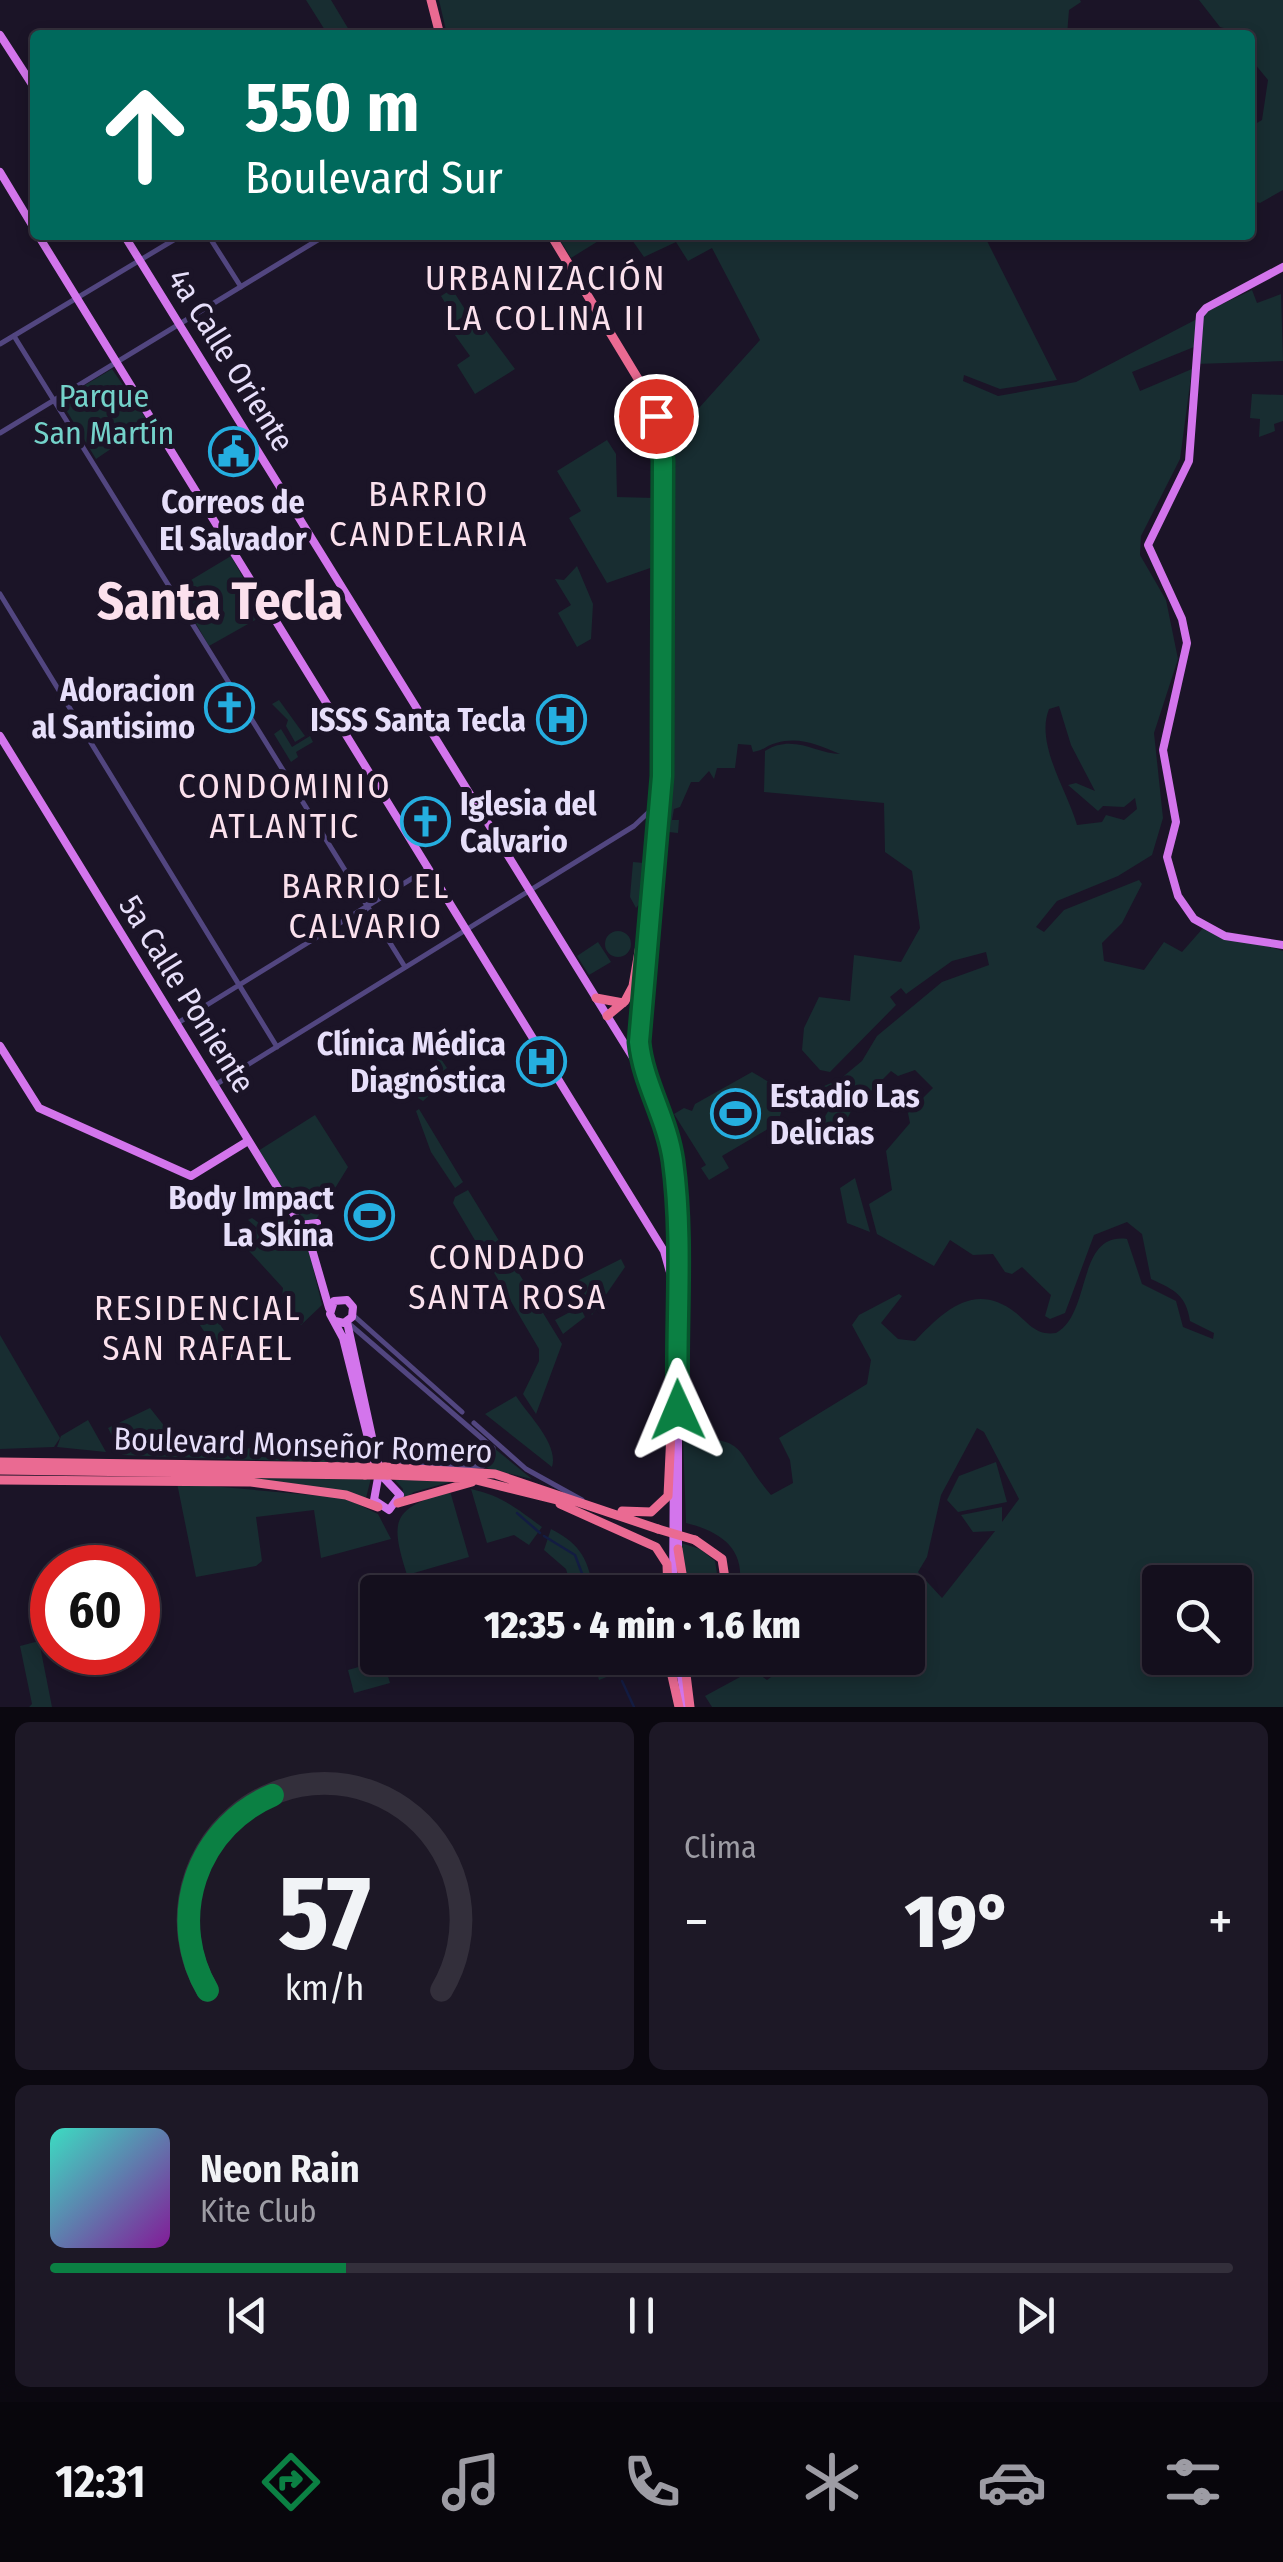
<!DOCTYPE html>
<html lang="es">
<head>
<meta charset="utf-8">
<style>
  body { margin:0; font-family:"Fira Sans Condensed",sans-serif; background:#1d1826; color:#f1f3f6; height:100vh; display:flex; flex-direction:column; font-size:38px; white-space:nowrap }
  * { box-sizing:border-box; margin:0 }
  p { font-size:32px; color:#9d9ca4 }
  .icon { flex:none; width:55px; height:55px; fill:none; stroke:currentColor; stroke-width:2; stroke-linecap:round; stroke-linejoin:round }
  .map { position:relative; height:1707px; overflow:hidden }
  .drawer { display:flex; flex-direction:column; gap:15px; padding:15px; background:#0b0810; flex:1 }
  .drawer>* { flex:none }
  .hud { position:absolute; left:30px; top:30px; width:1225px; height:210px; border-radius:10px; box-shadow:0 5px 15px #0003,0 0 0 2px #332f3b; background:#00695c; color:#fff; overflow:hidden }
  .controls { position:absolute; left:1142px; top:1565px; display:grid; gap:20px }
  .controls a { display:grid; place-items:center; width:110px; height:110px; border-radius:10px; background:#140f1d; box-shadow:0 5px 15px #0003,0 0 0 2px #332f3b; font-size:50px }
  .speed { position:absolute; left:30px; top:1545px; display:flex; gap:20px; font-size:50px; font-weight:700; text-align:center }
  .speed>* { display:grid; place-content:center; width:130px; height:130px; border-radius:50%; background:#140f1d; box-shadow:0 5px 15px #0003,0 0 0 2px #332f3b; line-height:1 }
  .speed .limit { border:15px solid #d22; background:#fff; color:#111 }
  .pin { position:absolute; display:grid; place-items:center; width:85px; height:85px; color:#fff; margin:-42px; border:5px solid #fff; border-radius:50%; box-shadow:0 2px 10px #0007 }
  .me { position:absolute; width:110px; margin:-55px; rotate:359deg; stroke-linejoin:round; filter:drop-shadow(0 0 8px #0008) }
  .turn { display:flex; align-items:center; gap:35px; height:210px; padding:0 50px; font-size:45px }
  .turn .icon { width:130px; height:130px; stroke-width:2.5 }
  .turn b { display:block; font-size:70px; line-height:85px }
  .big { font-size:75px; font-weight:800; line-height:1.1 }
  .drawer .widget { flex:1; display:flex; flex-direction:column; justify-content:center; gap:15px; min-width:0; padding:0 35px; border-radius:15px; background:#1d1826 }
  .drawer .dial { align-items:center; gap:0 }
  .dial svg { height:260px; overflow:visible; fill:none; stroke:#332f3b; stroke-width:7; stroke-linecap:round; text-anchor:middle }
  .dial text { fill:#f1f3f6; stroke:none }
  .song { display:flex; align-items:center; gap:30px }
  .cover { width:120px; height:120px; border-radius:15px; background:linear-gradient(135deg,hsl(170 70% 55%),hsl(290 70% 35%)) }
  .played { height:10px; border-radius:5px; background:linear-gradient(90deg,#0b8043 25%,#332f3b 25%) }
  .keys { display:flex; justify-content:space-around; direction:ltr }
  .heat { display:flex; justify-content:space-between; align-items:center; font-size:55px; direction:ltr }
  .drawer .tiles { flex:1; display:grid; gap:15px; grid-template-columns:1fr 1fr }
  .widget:last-child { grid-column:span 2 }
  .trip { position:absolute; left:360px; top:1575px; width:565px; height:100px; border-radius:10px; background:#140f1d; box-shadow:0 5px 15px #0003,0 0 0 2px #332f3b; font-weight:800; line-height:100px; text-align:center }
  .tabs { display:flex; height:160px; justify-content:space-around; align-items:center; background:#08060c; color:#9d9ca4 }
  .tabs .icon { width:70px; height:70px }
  .tabs .active { color:#0b8043 }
  .tabs b { font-size:45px; color:#f1f3f6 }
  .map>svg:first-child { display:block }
  .green { fill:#182d31; fill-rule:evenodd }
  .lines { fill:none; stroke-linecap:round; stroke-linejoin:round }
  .stream { stroke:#131c42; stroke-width:2.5 }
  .minor { stroke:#524680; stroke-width:5 }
  .major { stroke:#d375ec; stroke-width:8 }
  .highway { stroke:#ea6a92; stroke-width:9 }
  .highway-bridge { stroke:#ea6a92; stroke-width:9 }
  .route-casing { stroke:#07532c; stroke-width:25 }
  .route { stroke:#0b8043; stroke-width:18 }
  .labels { text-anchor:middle; stroke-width:10; stroke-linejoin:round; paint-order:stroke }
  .street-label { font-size:32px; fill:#e7dffa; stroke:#1b1427 }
  .park-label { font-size:32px; fill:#74d2ca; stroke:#1b1427 }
  .poi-label { font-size:32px; font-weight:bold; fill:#e7dffa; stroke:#1b1427; text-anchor:end }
  .neighbourhood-label { font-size:35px; letter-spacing:2.5px; fill:#fbe1ed; stroke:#1b1427 }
  .town-label { font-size:52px; font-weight:bold; fill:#fbe1ed; stroke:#1b1427 }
</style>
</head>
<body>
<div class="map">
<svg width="1283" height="1707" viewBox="0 0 1283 1707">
  <rect width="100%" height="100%" fill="#1b1427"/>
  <!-- green -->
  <path class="green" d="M306,0h25l21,35h-24z
    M439,0h641l1,2 -12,8 -2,25h-620z
    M1199,0h84v190l-23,13 -10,-3v-73l12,-7 6,-40 -18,-22v-23l-30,-8z
    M557,235h51l-37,23z
    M640,235h344l73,145 -57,9 -36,-14 -1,6 35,15 78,-14 121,-63 -3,28 -62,25 8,19 52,-22 -12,90 -39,77 -1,19 26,45 12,59 -24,74 9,85 -11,37 -34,21 -61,25 -21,26 8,5 20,-22 75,-30 3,4 -20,39 -20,20 2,18 40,9 20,-28 18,10 22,-25 79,24v756h-571l-7,-11 48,-26 14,10 29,-21 25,1 13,17 17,-19 17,7 15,-3 -4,-4h29v-66h-170c10,-41 -15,-60 -52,-69l-3,-85c68,0 49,11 88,57l22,-12 -3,-23 -11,-22 88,-54 4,-24 -19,-35 7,-10 40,-21 3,2 -21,27 17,16 17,2c28,-29 59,-61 101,-28 13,11 21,23 40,20 36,-19 20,-101 71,-94l15,45 34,17 7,26 30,12 1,-6 -24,-12c-4,-26 -15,-31 -39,-42l-9,-45 -15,-12 -33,13 -29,78 -15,6 -5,-3 6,-21 -29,-28 -10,7 -7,-2 -12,-18 -20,1 -23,-15 -16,26 -57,-32 -8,-30 23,-14 -6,-39 24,-28 -2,-10 25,-25 -18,-18 -17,6 -7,-5 -40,40 -10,21 -19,-10 9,-16 -18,-7 -4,-7 30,-12 23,-19 15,-25 65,-54 47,-17 -3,-13 -34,9 -46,33 -5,-6 -11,9 6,8 -66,67 -10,-2 -18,-20 2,-22 15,-31 31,4 4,-46 47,7 19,-34 -8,-57 -27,-19 -1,-49 -120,-11 1,-41c28,-18 52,3 75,3 -22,-9 -40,-18 -64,-11 -9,2 -13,8 -23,9l-2,-7 -13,-1 -3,24h-18l-3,11 -5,-8 -10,11h-8l-11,25 -6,2 -2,11h7l-1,13 -19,-2 9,-103 -4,-281 96,-107 -48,-92 -24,13 -12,-19 -32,15 -12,-17zM1059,706l12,39 24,46 -19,-8 -8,2 30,26 5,-5 21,1 11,-9 2,11 -13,11 -18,-5 -4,7 -25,3c-10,-35 -42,-81 -28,-116zM977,1428l7,4 35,67 -17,23v-15l-41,8 12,17 22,-1 -53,67 -24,-26 9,-15 14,-62zM1160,1582h75v76h-75z
    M452,289l16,25 -12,7 -15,-25z
    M1252,290l5,13 24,-9 2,67 -88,3 6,-50z
    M476,317l39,52 -40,25 -18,-29 13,-9 -18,-25z
    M112,369l37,54 -53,36 -36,-59z
    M1252,394l31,1v26l-9,3 1,7 -16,6 1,-18 -10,-1z
    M607,440l9,14 1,43 38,1 1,68 -49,17 -38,-65 12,-7 -24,-40z
    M231,556l33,59 -55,31 -33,-57z
    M577,566l16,38 -2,35 -14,8 -19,-34 13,-8 -16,-26 9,1z
    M279,700l26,36 -10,6 -9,-16 2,-6 -16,-16z
    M281,729l11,18 18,-11 3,6 -17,10 2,5 -7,5 -17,-28z
    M633,862l11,1 -2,38 -6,7 -6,-11z
    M605 944a13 13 0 1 1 26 0a13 13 0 1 1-26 0Z
    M598,942l13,20 -22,13 -12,-19z
    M439,1056l8,12 -10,7 5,9 -19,17 -5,-3z
    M752,1072l27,16 5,14 -6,21 -56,33 7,12 -20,12 -8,-12 5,-3 -32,-51 10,-6 8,3 3,-7z
    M419,1109l44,73 -8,6 -24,-36 -15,-41z
    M315,1115l33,52 -33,54 -13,1 -44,-71z
    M855,1178l15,54 -23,-9 -7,-35z
    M468,1190l94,154 -26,70 -13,-20 16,-33v-12l-86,-146 2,-6z
    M293,1217l13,22 16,66 -21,20 -20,-19 2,-18 -43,-47 17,-13 -9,-8 4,-2 20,14z
    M621,1259l4,8 -33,48 -19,-32z
    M198,1292l42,62 -15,9 -41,-62z
    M577,1301l8,16 -22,17 -8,-14 15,-8 -3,-5z
    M0,1335l60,103 -6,9 -54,2z
    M516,1396c12,19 43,48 36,71l-67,-53z
    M150,1408l31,39 -53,7 235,-11 5,21 -246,-9 -14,-27z
    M88,1420l18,32 -49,-5 4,-11z
    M494,1448l38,31 -46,-11 7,-7z
    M996,1462l11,40 -49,10 -11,-12 12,-24z
    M235,1477l136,1 -5,20z
    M394,1479l63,1 -43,12 -12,8 1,-11z
    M177,1483l168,15 33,16 13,25 -70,19 -7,-48 -58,7 6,44 -6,5 -60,11z
    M471,1489c32,7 46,20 71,38l-13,18 -15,-10 -27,8z
    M450,1491l19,66 -62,18c-18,-57 -14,-66 43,-84z
    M551,1529c31,16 37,31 43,63h-21l-7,-23 -22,-19z
    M681,1543l19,6 15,12 5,31h-33z
    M39,1641l13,66h-23l3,-3 -12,-58z
    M593,1658h24l2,14 -20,8z
    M383,1660l7,23 -36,10 -6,-23z"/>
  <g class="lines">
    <!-- stream -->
    <path class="stream" d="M517,1513l23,20
      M544,1536l31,19 14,37
      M614,1658l5,17
      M622,1681l12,26"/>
    <!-- minor -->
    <path class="minor" d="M208,235l33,52
      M14,336l391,631
      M0,344l182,-109
      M0,433l326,-198
      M0,594l277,453
      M176,1024l253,-156
      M215,1085l419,-259 17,-16
      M353,1315l109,97
      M347,1322l146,126 -1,10 -9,8 -83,-2
      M474,1423l52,46 56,31"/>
    <!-- major -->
    <path class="major" d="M0,35l35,54
      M0,172l35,58
      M38,235l626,1016 9,32 -1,130
      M124,235l529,855c27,61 23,128 24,193
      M1283,267l-77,41 -6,7 -11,146 -41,84 34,74 5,24 -24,107 13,72 -9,35 11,39 16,23 31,17 58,9
      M0,736l309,503 20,69
      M0,1046l39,62 152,68 57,-35
      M300,1225l17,-2
      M678,1317v236
      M335,1321l9,2 8,-6 1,-10 -6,-7 -13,1 -4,13 13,24 35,140 -4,22 15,10 11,-15 -17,-18 -6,-17 -30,-138
      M673,1592l1,-135
      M678,1658l8,49"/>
    <!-- highway -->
    <path class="highway" d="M431,0l9,35
      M551,235l92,152 13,29 6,34 2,276 -25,306 7,47
      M596,998l27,5
      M607,1016l18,-15 8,-15 11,-64 14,-188v-105
      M0,1462l362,5
      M385,1467l110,7 163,55
      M0,1470l365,5
      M387,1475l81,3 97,24
      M0,1480l249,2
      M243,1481l103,14 32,12
      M398,1503l74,-21
      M560,1504l96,43 11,17 1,28
      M622,1511l29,1 17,-16 4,-85
      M695,1540l27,19 5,33
      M678,1549l7,43
      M668,1658l11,49
      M684,1658l6,49"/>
    <!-- highway-bridge -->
    <path class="highway-bridge" d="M362,1467h23
      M365,1475h22
      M658,1529l37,11"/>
  </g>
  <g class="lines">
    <defs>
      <path id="route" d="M656,416l7,44 -1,316 -23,266c4,41 28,76 34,119 11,82 2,167 5,249"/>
    </defs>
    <!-- route casing -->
    <use href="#route" class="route-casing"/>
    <!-- route -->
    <use href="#route" class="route"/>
  </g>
  <!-- icons -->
  <defs>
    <symbol id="civic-ring" viewBox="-11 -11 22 22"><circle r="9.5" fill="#1b1427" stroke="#25aee0" stroke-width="1.5"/><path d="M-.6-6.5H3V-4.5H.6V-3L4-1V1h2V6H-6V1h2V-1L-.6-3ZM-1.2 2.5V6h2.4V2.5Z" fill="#25aee0"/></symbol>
    <symbol id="church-ring" viewBox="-11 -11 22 22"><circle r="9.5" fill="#1b1427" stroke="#25aee0" stroke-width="1.5"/><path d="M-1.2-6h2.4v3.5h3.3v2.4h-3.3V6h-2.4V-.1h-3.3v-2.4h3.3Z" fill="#25aee0"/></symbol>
    <symbol id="hospital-ring" viewBox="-11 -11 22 22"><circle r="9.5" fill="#1b1427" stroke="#25aee0" stroke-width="1.5"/><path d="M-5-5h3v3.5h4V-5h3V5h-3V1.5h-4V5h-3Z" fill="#25aee0"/></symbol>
    <symbol id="stadium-ring" viewBox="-11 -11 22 22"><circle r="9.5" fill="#1b1427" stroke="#25aee0" stroke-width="1.5"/><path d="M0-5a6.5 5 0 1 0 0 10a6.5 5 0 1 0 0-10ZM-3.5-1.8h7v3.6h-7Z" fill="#25aee0"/></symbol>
  </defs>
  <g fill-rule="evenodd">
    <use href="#civic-ring" x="206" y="424" width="55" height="55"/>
    <use href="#church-ring" x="202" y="680" width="55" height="55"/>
    <use href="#hospital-ring" x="534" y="692" width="55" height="55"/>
    <use href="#church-ring" x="398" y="794" width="55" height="55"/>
    <use href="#hospital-ring" x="514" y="1034" width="55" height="55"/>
    <use href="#stadium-ring" x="708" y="1086" width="55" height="55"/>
    <use href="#stadium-ring" x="342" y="1188" width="55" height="55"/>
  </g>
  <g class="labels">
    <!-- street labels -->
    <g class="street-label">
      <text transform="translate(231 360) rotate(58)" y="11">4a Calle Oriente</text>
      <text transform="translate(187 994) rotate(58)" y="11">5a Calle Poniente</text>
      <text transform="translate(303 1445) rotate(2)" y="11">Boulevard Monseñor Romero</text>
    </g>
    <!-- park labels -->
    <g class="park-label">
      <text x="104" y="407">Parque<tspan x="104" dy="37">San Martín</tspan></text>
    </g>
    <!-- poi labels -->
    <g class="poi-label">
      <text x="233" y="513" text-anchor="middle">Correos de<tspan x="233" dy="37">El Salvador</tspan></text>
      <text x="195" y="701">Adoracion<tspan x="195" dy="37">al Santisimo</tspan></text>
      <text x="526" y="731">ISSS Santa Tecla</text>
      <text x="460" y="815" text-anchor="start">Iglesia del<tspan x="460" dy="37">Calvario</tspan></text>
      <text x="506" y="1055">Clínica Médica<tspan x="506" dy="37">Diagnóstica</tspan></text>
      <text x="770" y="1107" text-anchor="start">Estadio Las<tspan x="770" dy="37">Delicias</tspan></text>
      <text x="334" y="1209">Body Impact<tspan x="334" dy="37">La Skina</tspan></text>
    </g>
    <!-- neighbourhood labels -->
    <g class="neighbourhood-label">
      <text x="546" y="290">URBANIZACIÓN<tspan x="546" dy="40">LA COLINA II</tspan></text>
      <text x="429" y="506">BARRIO<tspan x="429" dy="40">CANDELARIA</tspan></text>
      <text x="285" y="798">CONDOMINIO<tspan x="285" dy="40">ATLANTIC</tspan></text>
      <text x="366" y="898">BARRIO EL<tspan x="366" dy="40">CALVARIO</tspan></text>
      <text x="508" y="1269">CONDADO<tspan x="508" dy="40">SANTA ROSA</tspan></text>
      <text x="198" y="1320">RESIDENCIAL<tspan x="198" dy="40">SAN RAFAEL</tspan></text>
    </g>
    <!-- town labels -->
    <g class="town-label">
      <text x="220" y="619">Santa Tecla</text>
    </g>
  </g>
</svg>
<div class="controls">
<a><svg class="icon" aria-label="search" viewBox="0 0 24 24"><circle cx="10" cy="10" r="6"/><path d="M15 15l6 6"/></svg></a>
</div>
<div class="speed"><div class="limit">60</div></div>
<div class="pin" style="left:656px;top:416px;background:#d93025"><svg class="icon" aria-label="arrive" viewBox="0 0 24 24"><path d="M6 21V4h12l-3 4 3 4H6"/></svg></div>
<svg class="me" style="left:678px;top:1410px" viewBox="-20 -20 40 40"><path d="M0-17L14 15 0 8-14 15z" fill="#0b8043" stroke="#fff" stroke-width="4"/></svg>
<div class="trip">12:35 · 4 min · 1.6 km</div>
<div class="hud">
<div class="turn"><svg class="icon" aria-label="ahead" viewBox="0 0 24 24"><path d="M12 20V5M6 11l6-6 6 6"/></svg><div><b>550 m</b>Boulevard Sur</div></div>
</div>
</div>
<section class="drawer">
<div class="tiles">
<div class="widget dial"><svg viewBox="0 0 100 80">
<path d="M14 69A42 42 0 1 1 86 69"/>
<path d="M14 69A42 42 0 0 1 34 9" stroke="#0b8043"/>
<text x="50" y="56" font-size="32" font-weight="700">57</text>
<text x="50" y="72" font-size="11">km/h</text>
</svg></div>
<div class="widget"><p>Clima</p>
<div class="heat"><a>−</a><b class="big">19°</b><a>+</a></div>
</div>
<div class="widget">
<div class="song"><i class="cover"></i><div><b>Neon Rain</b><p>Kite Club</p></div></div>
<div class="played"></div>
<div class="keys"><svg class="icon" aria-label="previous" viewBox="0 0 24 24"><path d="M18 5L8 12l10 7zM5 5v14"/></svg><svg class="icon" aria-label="pause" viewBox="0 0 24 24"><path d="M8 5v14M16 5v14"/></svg><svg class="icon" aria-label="next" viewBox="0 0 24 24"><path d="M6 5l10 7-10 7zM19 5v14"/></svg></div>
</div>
</div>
</section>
<nav class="tabs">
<b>12:31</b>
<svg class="icon active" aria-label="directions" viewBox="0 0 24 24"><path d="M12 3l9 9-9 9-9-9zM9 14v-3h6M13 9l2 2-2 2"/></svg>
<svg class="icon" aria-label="music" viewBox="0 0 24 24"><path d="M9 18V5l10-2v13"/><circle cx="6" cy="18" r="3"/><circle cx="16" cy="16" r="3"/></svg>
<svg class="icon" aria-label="phone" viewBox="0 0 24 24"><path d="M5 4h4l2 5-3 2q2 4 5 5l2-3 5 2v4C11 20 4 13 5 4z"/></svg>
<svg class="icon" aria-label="climate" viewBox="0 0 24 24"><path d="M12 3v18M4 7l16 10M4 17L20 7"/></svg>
<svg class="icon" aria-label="car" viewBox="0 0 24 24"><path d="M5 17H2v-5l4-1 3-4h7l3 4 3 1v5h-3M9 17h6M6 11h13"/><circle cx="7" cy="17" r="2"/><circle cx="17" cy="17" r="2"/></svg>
<svg class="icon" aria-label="filters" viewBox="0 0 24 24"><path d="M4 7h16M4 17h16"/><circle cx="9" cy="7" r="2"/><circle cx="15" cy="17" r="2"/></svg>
</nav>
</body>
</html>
